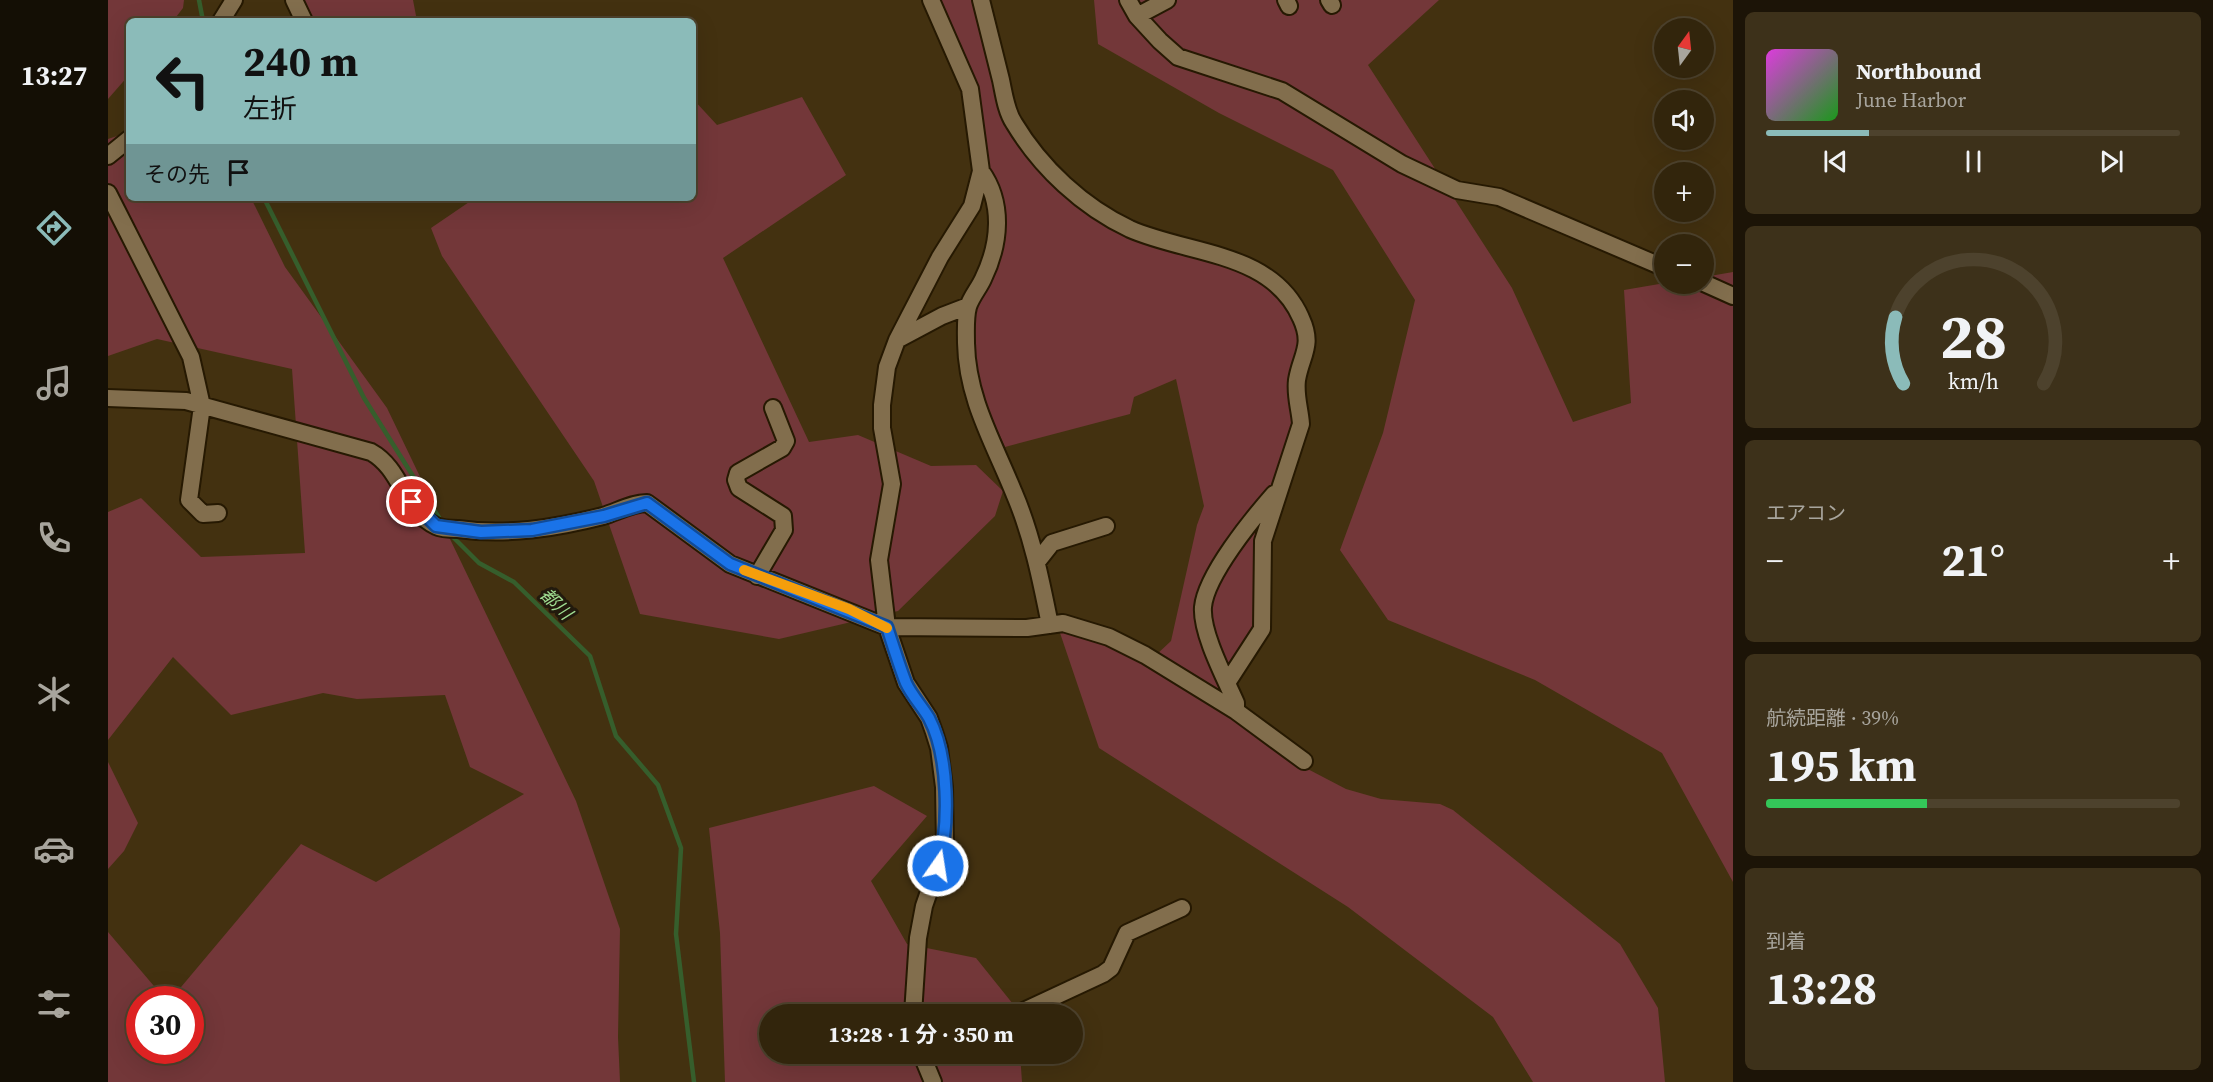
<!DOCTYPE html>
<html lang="ja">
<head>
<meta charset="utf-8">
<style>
  body { margin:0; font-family:"Source Serif 4","Noto Sans JP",serif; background:#3d311a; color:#f1f3f6; height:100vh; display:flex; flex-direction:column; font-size:22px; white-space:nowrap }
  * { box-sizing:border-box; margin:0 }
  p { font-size:20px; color:#a8a59d }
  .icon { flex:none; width:33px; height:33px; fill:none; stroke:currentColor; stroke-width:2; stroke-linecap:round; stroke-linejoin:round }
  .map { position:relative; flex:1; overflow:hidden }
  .sheet { display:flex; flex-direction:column; gap:12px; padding:12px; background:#1c1407; width:480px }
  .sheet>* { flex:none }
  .guide { position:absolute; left:18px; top:18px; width:570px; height:183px; border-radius:9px; box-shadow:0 6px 24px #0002,0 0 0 2px #4d422d; background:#8bbbb9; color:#111; overflow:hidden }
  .needle { width:39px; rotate:15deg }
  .buttons { position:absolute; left:1546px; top:18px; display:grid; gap:12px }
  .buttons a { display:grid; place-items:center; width:60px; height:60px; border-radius:50%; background:#32250c; box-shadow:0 6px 24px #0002,0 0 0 2px #4d422d; font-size:30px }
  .speed { position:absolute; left:18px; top:986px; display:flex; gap:12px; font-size:30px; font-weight:700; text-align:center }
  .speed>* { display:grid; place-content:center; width:78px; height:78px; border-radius:50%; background:#32250c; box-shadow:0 6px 24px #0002,0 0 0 2px #4d422d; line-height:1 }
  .speed .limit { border:9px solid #d22; background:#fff; color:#111 }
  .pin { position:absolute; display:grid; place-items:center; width:51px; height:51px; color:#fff; margin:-26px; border:3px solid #fff; border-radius:50%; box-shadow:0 2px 6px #0007 }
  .me { position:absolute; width:66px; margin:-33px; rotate:13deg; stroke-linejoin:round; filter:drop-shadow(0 0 4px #0008) }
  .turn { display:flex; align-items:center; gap:21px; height:126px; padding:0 18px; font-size:27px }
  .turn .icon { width:78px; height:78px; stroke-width:2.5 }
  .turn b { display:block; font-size:42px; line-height:51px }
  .then { display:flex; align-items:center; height:57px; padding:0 18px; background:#0003; gap:12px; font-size:22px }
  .big { font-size:45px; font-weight:700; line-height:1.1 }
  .sheet .card { flex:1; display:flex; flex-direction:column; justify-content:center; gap:9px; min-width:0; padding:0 21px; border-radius:9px; background:#3d311a }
  .sheet .dial { align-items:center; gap:0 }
  .dial svg { height:156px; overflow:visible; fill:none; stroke:#4d422d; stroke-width:7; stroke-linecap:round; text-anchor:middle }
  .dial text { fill:#f1f3f6; stroke:none }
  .song { display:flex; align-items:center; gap:18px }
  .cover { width:72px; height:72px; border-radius:9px; background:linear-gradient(135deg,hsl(300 70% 55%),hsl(120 70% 35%)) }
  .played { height:6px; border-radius:3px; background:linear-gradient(90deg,#8bbbb9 25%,#4d422d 25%) }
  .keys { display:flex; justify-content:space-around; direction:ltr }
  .heat { display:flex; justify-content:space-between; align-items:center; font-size:33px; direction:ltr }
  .charge { height:9px; border-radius:4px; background:linear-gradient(90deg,#34c759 39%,#4d422d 0) }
  .trip { position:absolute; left:651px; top:1004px; width:324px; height:60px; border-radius:30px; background:#32250c; box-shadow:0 6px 24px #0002,0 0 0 2px #4d422d; font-weight:700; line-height:60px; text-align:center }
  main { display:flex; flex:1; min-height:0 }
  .menu { display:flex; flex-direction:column; width:108px; justify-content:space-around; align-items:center; background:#140f05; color:#a8a59d }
  .menu .icon { width:42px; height:42px }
  .menu .on { color:#8bbbb9 }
  .menu b { font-size:27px; color:#f1f3f6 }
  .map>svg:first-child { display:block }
  .green { fill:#733739 }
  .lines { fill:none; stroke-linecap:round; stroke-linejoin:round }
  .stream { stroke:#365e2c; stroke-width:4.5 }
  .minor-casing { stroke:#261902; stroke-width:20 }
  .tertiary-casing { stroke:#261902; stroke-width:20 }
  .minor { stroke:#826e4d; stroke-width:16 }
  .tertiary { stroke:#826e4d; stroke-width:16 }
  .route-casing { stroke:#114b97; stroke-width:15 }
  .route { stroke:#1a73e8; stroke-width:10 }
  .slow { stroke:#f59e0b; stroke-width:10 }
  .labels { text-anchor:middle; stroke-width:6; stroke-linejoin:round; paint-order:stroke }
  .water-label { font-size:18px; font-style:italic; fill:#9fdd91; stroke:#221a0d }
</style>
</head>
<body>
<main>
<nav class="menu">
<b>13:27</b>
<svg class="icon on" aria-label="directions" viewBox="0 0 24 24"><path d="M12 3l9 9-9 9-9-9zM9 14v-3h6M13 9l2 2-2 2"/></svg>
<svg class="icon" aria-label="music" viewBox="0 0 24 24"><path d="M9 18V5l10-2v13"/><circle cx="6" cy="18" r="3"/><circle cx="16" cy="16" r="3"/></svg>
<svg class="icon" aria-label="phone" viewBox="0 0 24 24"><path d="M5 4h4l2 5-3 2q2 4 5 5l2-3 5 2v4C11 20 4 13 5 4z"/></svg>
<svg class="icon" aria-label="climate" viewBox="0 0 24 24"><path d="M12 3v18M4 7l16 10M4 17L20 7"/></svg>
<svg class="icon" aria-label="car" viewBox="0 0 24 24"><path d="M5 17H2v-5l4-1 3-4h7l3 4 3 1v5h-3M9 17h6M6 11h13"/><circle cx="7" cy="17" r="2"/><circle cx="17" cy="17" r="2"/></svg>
<svg class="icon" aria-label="filters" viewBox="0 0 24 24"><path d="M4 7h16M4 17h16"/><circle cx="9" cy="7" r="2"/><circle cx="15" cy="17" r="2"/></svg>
</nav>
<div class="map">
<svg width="1625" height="1082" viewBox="0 0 1625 1082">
  <rect width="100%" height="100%" fill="#433110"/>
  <!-- green -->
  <path class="green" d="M0,0h76l-1,8 -10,13h-44v54l-21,24z
    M189,0h116l4,21h-107z
    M823,0h44l32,117 75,87 149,61 44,24 25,39 -3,94 -19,61 -22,150 -27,66 -74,-43 16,-15 26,-116 7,-19 -28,-127 -42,18 -4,17 -125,33 -32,-71 -1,-10 3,-63 24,-45 -23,-118z
    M986,0h345l-71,65 144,223 61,134 58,-19 -7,-113 41,-7 39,1v-7l29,-5v610l-71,-129 -127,-73 -147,-60 -48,-70 43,-117 32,-133 -82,-130 -114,-57 -121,-69z
    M694,97l44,78 -123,83 86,184 49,-7 73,31 45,-1 27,26 -8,25 -97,95 -119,28 -139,-25 -46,-133 -152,-225 -11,-28 44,-30h218v-99l24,26z
    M21,132v66h122l34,69 102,141 189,393 44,128 -2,108 2,45h-512v-150l57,67h-25v51h50v-51h-19l130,-155 75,38 148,-88 -54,-27 -25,-72 -88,4 -34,-6 -92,22 -58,-58 -65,83v-228l33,-14 60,59 104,-4 -13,-184 -135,-30 -49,17v-217z
    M951,630l36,6 115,63 90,66 46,24 35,10 59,5 13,6 167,134 38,64 7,74h-132l-40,-65 -145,-110 -249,-159z
    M0,762l30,61 -14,28 -16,18z
    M766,786l53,30 -56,65 36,63 69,14 41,51 1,5h-248v39h250l2,29h-297l-5,-149 -11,-105z"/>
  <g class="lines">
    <!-- stream -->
    <path class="stream" d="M91,0l4,21
      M156,198l100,200 79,126
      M341,533l30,30 35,19 76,74 26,80 42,49 23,63 -5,86 18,148"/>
    <defs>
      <path id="minor" d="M186,0l10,21
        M873,0c7,27 13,53 20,80 3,14 5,31 13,43 27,45 69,84 116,106 59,26 142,22 171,89 13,28 0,37 -4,62 -2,16 3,29 4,44l-38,117 -1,88 -35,54
        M1020,0l9,16 23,25 18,16 104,34 120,73 55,26 42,7 166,71
        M1178,0l3,6
        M1221,0l3,5
        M1029,16l30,-16
        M873,171c23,32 19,73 2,108 -4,9 -12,18 -15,28 -3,11 -2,24 -2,36 1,56 28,100 48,150 18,42 27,87 36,132
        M0,193l83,164 11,49 -13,94 14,14 15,-1
        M1596,283l29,13
        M789,340l45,-24 26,-10
        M0,398l78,3 185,51c31,17 33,59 65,74 6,3 16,3 22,3 49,7 98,-1 145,-13 14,-4 29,-13 44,-13l83,61 157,63 140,1 36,-5 46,14 36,18 91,56 68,50
        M929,562l15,-19 54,-17
        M649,576l27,-46 -1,-14 -44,-28 -3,-8 2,-7 44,-25 4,-7 -13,-33
        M1128,711v-8c-11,-25 -35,-70 -33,-96 3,-32 50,-89 71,-113
        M805,1014l5,-76 6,-32 21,-61 -1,-58 -5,-39 -5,-16 -5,-14 -23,-35 -19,-56 -8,-67 13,-76 -10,-56v-23l5,-38 10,-27 43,-83 32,-51 9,-35 -11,-82 -39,-89
        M909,1014l86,-40 8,-6 16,-35 55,-25
        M813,1053l12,29"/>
      <path id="tertiary" d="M113,21l13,-21
        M0,156l21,-17"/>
    </defs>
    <!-- minor casing -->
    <use href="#minor" class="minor-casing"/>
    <!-- tertiary casing -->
    <use href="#tertiary" class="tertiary-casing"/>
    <!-- minor -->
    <use href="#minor" class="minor"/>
    <!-- tertiary -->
    <use href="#tertiary" class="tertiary"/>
  </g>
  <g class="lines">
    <defs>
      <path id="route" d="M304,502l24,24 45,6 51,-2 72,-14 43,-13 83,61 157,63c6,18 12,38 19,56 6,13 16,23 23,35 20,38 21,108 9,148"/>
    </defs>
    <!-- route casing -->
    <use href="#route" class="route-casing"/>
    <!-- route -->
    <use href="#route" class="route"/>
    <!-- slow -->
    <path class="slow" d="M636,570l105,39 38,19"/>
  </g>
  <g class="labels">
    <!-- water labels -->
    <g class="water-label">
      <text transform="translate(448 604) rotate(44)" y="6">都川</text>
    </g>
  </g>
</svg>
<div class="buttons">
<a><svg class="needle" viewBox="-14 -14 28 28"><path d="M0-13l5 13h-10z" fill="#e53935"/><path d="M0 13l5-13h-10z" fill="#a8a59d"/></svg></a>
<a><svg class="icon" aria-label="sound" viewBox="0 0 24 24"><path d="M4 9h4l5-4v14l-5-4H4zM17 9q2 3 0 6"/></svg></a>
<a>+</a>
<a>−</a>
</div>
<div class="speed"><div class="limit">30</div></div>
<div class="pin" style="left:304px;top:502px;background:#d93025"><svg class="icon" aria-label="arrive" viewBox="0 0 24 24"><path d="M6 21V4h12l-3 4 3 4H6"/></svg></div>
<svg class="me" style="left:830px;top:866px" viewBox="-20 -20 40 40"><circle r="17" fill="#1a73e8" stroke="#fff" stroke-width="3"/><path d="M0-11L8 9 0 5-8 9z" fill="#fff"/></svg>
<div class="trip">13:28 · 1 分 · 350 m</div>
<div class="guide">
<div class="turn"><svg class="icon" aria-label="left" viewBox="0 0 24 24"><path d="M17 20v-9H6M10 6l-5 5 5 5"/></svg><div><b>240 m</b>左折</div></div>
<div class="then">その先<svg class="icon" aria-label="arrive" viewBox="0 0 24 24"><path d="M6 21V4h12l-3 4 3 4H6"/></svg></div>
</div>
</div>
<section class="sheet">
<div class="card">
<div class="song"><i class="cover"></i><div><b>Northbound</b><p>June Harbor</p></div></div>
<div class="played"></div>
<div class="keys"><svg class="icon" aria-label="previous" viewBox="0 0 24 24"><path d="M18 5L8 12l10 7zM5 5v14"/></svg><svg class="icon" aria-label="pause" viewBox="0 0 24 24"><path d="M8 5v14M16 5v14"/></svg><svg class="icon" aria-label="next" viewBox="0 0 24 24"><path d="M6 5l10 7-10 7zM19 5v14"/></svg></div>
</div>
<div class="card dial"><svg viewBox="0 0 100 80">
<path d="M14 69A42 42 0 1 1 86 69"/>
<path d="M14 69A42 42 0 0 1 10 35" stroke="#8bbbb9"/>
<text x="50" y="56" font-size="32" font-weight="700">28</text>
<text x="50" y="72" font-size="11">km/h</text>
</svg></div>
<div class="card"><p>エアコン</p>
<div class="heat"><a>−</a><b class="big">21°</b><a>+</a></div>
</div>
<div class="card"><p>航続距離 · 39%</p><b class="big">195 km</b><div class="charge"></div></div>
<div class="card"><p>到着</p><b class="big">13:28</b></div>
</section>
</main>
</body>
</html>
